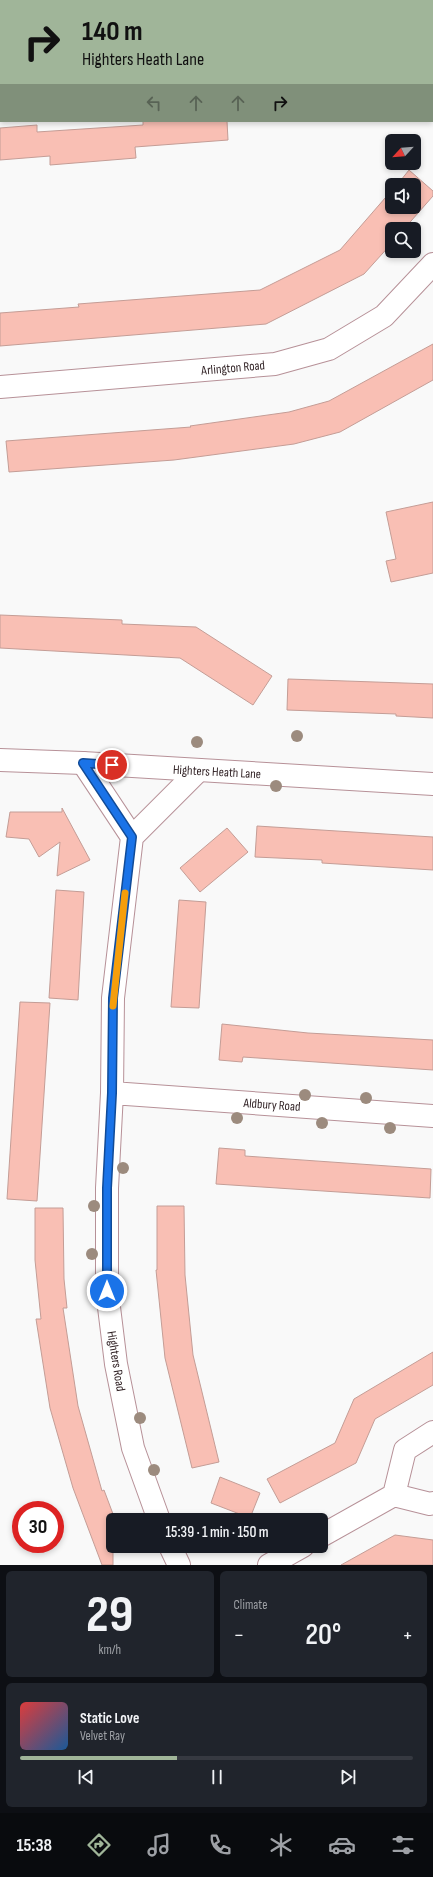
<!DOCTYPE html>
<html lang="en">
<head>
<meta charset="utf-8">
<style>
  body { margin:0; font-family:"Sofia Sans Condensed",sans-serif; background:#20242c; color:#f1f3f6; height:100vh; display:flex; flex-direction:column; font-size:15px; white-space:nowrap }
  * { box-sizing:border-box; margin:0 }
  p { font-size:13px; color:#9ea1a6 }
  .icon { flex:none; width:22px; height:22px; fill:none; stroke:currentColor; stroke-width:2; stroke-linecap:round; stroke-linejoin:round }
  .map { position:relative; height:1565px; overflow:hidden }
  .panel { display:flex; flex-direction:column; gap:6px; padding:6px; background:#0d0f14; flex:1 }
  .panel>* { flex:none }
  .banner { position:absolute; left:0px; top:0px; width:433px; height:122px; box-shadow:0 2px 6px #0003; background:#a0b599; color:#111; overflow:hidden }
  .needle { width:26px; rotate:244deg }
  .fabs { position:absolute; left:385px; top:134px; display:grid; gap:8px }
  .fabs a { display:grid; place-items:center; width:36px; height:36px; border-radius:6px; background:#171b24; box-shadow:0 2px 6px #0003; font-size:20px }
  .speed { position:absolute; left:12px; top:1501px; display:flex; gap:8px; font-size:20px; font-weight:700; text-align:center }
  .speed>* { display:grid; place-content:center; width:52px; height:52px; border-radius:50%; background:#171b24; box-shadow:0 2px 6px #0003; line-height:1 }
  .speed .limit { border:6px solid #d22; background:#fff; color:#111 }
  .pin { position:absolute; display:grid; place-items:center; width:34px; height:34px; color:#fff; margin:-17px; border:2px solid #fff; border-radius:50%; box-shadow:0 1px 4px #0007 }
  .me { position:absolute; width:44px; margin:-22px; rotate:0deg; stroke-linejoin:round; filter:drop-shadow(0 0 3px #0008) }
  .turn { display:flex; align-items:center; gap:14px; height:84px; padding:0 16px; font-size:18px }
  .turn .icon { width:52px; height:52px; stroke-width:2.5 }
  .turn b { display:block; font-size:28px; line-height:34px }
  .lanes { display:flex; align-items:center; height:38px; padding:0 16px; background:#0003; justify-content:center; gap:20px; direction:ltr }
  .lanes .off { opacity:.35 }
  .big { font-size:30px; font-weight:600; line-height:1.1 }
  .panel .widget { flex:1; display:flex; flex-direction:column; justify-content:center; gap:6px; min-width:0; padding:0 14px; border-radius:6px; background:#20242c }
  .panel .dial { align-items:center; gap:0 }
  .dial b { font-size:52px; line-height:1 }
  .song { display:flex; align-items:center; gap:12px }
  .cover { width:48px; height:48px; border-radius:6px; background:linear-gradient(135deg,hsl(0 70% 55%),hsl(210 70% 35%)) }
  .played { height:4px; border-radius:2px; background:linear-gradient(90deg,#a0b599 40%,#363941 40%) }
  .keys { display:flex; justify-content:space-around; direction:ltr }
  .heat { display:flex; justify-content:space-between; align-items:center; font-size:22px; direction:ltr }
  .panel .tiles { flex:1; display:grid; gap:6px; grid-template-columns:1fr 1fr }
  .widget:last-child { grid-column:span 2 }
  .trip { position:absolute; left:106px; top:1513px; width:222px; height:40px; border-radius:6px; background:#171b24; box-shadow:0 2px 6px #0003; font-weight:600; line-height:40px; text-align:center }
  .tab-bar { display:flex; height:64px; justify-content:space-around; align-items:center; background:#090b0e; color:#9ea1a6 }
  .tab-bar .icon { width:28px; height:28px }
  .tab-bar .on { color:#a0b599 }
  .tab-bar b { font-size:18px; color:#f1f3f6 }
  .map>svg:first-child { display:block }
  .building { fill:#f9bfb4; stroke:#c49d96 }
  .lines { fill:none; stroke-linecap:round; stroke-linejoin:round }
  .minor-casing { stroke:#b79198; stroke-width:24 }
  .tertiary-casing { stroke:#b79198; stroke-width:24 }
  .minor { stroke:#fff; stroke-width:22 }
  .tertiary { stroke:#fff; stroke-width:22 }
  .tree { fill:#9c8b7e }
  .route-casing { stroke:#114b97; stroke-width:10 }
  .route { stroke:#1a73e8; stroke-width:7 }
  .slow { stroke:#f59e0b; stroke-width:7 }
  .labels { text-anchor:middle; stroke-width:3.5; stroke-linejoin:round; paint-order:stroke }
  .street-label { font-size:13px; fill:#2d1e21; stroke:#fff }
</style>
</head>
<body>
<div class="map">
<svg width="433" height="1565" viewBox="0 0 433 1565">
  <rect width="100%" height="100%" fill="#f9f9f9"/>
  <!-- building -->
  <path class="building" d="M143,121h84l1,19 -93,7 1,11 -86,7v-9l-50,4v-32l37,-3v7l106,-7z
    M409,170l24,21v5l-29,33h-12v14l-28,31 -98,50 -266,22v-33l79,-6 -1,-3 182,-14 80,-40 52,-60v17h22v-22h-17z
    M433,344v36l-93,52 -46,12 -120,16 -165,12 -3,-31 185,-14 -1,-1 99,-14 40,-11z
    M433,502v71l-42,9 -5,-21 10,-2 -10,-47z
    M0,615l122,5v4l74,3 76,49 -19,29 -73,-47 -180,-10z
    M288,679l145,5v34l-37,-2v-2l-109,-4z
    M62,808l28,52 -33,16 3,-34 -21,15 -10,-18 -23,-2 4,-25h52z
    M257,826l176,11v33l-111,-7v-3l-67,-3z
    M227,828l21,24 -48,40 -20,-24z
    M56,890l28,2 -6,108 -29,-2z
    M179,900l27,2 -7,106 -28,-1z
    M20,1002l30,1 -13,198 -30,-2z
    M222,1024l86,9 125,7v30l-190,-13 -1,5 -23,-2z
    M219,1148l26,2v6l186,13 -1,29 -214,-14z
    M157,1206h27l1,69 8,80 26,107 -27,6 -27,-110 -9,-88h1z
    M35,1208h28l1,71 3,29h-4l15,98 24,85 2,-1 9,24v51h-11l-29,-77 -23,-80 -14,-89h5l-6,-59z
    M433,1352v33l-58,34 -19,44 -76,40 -13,-24 68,-36 19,-44z
    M220,1477l40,16 -10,25 -39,-15z
    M395,1535l38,5v25h-92z"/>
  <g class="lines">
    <defs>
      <path id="minor" d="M432,37l1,-1
        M0,70h1
        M0,387l275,-23 54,-15 55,-33 49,-52
        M83,763l49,74 -19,161 -1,95 -5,95v103l9,73 17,84 26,72
        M132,837l67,-67
        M112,1093l321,23
        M394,1495l11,-45 28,-18
        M321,1536l73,-41 36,9 3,-1
        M170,1546l9,19
        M269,1565l34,-19"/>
      <path id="tertiary" d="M0,760l83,3 350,21"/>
    </defs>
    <!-- minor casing -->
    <use href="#minor" class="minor-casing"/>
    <!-- tertiary casing -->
    <use href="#tertiary" class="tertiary-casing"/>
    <!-- minor -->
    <use href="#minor" class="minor"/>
    <!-- tertiary -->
    <use href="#tertiary" class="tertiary"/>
  </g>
  <!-- trees -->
  <g class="tree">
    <circle cx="297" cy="736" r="6"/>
    <circle cx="197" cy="742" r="6"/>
    <circle cx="276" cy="786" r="6"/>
    <circle cx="305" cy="1095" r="6"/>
    <circle cx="366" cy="1098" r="6"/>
    <circle cx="237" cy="1118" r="6"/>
    <circle cx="322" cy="1123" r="6"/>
    <circle cx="390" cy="1128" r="6"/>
    <circle cx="123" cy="1168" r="6"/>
    <circle cx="94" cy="1206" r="6"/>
    <circle cx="92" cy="1254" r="6"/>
    <circle cx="140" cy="1418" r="6"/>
    <circle cx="154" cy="1470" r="6"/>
  </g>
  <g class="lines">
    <defs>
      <path id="route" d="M107,1291v-103l5,-95 1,-95 19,-161 -49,-74 29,2"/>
    </defs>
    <!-- route casing -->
    <use href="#route" class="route-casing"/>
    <!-- route -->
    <use href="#route" class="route"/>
    <!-- slow -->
    <path class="slow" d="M113,1006l12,-113"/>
  </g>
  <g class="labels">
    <!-- street labels -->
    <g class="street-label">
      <text transform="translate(233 367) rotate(-5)" y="5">Arlington Road</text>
      <text transform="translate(217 771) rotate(3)" y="5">Highters Heath Lane</text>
      <text transform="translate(272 1104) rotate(4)" y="5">Aldbury Road</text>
      <text transform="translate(117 1361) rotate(81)" y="5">Highters Road</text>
    </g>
  </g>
</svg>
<div class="fabs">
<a><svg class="needle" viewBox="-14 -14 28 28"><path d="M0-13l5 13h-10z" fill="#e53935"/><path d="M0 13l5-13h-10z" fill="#9ea1a6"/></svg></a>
<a><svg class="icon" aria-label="sound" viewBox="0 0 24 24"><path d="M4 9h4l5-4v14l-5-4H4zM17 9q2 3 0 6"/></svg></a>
<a><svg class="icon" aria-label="search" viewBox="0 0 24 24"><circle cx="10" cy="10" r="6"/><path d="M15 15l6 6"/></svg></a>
</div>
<div class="speed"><div class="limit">30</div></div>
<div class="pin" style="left:112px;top:765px;background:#d93025"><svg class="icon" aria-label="arrive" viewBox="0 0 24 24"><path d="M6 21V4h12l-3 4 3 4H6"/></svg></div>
<svg class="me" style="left:107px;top:1291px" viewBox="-20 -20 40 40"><circle r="17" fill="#1a73e8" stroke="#fff" stroke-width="3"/><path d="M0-11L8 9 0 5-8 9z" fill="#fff"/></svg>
<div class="trip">15:39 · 1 min · 150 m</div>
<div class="banner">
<div class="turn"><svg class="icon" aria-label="right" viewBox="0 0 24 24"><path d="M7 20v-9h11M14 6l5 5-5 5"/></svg><div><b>140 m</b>Highters Heath Lane</div></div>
<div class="lanes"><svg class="icon off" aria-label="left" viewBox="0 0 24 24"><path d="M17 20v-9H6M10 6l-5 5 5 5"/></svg><svg class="icon off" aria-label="ahead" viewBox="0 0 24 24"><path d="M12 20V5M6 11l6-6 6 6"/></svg><svg class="icon off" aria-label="ahead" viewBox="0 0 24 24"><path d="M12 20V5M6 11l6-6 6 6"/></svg><svg class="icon" aria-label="right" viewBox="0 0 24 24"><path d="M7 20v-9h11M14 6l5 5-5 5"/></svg></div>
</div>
</div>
<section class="panel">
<div class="tiles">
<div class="widget dial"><b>29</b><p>km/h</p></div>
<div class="widget"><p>Climate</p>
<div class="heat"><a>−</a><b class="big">20°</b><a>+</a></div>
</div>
<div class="widget">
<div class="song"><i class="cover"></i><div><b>Static Love</b><p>Velvet Ray</p></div></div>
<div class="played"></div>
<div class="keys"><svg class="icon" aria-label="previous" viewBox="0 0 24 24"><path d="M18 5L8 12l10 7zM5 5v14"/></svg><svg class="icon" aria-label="pause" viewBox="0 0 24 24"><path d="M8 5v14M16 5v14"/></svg><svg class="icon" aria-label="next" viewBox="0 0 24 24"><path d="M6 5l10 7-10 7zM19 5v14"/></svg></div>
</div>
</div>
</section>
<nav class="tab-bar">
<b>15:38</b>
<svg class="icon on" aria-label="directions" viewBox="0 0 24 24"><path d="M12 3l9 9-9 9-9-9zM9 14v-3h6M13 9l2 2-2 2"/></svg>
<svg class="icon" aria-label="music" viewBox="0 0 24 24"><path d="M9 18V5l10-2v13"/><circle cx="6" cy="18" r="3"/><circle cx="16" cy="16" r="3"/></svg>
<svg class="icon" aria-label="phone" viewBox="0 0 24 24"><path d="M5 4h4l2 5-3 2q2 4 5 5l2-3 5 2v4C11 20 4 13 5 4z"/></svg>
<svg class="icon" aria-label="climate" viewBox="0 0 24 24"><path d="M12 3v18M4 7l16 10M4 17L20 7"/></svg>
<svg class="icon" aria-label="car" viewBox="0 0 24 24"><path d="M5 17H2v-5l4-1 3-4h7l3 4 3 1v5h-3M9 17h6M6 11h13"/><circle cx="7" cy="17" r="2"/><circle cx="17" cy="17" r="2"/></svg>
<svg class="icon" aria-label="filters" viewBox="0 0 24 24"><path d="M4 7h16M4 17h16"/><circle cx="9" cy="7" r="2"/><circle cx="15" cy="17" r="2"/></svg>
</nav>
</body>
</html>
